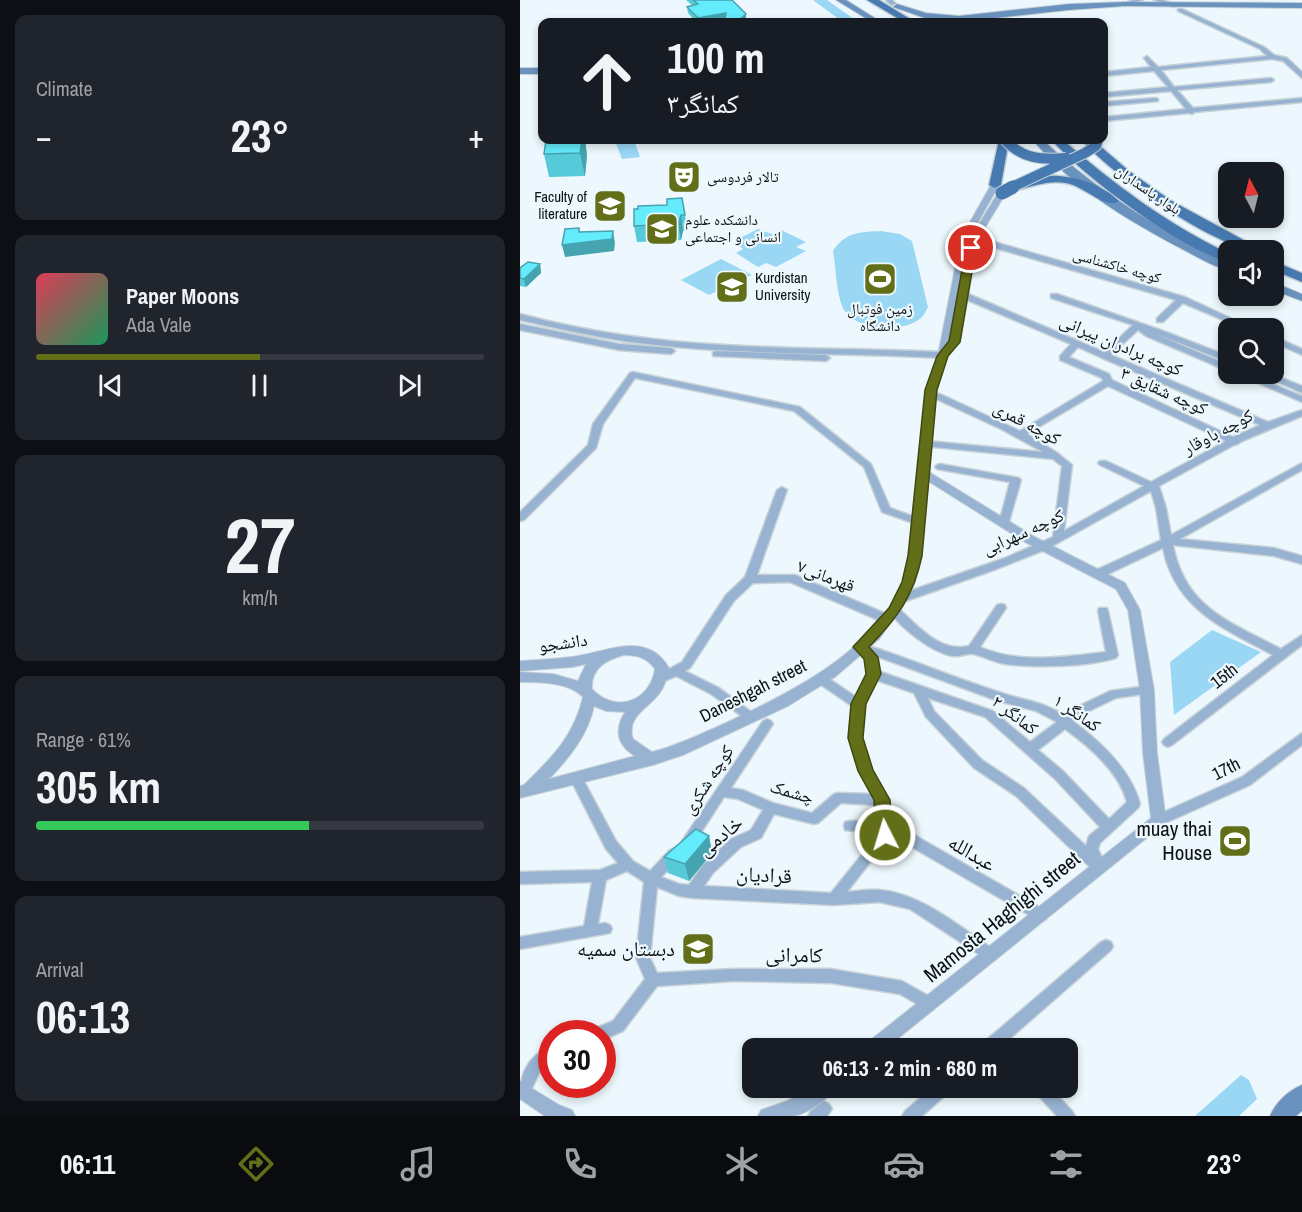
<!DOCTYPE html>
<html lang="en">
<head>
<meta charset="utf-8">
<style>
  body { margin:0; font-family:"Archivo Narrow","Noto Naskh Arabic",sans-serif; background:#20242c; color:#f1f3f6; height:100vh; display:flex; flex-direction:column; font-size:22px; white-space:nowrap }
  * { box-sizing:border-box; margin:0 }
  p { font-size:20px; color:#9ea1a6 }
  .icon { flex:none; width:33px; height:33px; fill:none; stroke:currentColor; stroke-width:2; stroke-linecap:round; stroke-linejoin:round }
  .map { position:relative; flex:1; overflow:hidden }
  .drawer { display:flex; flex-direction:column; gap:15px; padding:15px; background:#0d0f14; width:520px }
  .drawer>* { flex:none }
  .top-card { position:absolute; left:18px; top:18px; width:570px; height:126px; border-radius:12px; box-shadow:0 3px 9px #0003; background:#171b24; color:#f1f3f6; overflow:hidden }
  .needle { width:39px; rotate:353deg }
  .fabs { position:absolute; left:698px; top:162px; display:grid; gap:12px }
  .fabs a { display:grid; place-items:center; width:66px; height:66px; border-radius:12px; background:#171b24; box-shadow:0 3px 9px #0003; font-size:30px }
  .speed { position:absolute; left:18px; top:1020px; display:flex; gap:12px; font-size:30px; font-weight:700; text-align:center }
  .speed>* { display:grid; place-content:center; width:78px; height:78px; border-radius:50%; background:#171b24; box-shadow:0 3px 9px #0003; line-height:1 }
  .speed .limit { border:9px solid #d22; background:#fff; color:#111 }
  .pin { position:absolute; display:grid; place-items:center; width:51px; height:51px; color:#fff; margin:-26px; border:3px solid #fff; border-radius:50%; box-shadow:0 2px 6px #0007 }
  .me { position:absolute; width:66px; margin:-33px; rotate:355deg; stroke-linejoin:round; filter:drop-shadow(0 0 4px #0008) }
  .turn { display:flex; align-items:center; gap:21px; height:126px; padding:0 30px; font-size:27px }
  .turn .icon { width:78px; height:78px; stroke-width:2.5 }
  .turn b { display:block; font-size:42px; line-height:51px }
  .big { font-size:45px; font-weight:700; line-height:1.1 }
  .drawer .tile { flex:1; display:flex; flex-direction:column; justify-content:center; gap:9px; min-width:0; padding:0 21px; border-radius:12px; background:#20242c }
  .drawer .dial { align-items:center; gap:0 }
  .dial b { font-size:78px; line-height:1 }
  .song { display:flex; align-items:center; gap:18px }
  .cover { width:72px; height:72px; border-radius:9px; background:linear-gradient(135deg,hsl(350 70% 55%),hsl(150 70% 35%)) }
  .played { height:6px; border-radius:3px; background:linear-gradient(90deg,#636f18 50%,#363941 50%) }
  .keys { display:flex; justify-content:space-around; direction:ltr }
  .heat { display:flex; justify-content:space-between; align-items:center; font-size:33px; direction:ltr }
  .charge { height:9px; border-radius:4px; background:linear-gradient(90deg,#34c759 61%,#363941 0) }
  .trip { position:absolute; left:222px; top:1038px; width:336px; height:60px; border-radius:12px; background:#171b24; box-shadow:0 3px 9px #0003; font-weight:700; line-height:60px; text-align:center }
  .dock { display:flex; height:96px; justify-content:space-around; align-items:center; background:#090b0e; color:#9ea1a6 }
  .dock .icon { width:42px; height:42px }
  .dock .active { color:#636f18 }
  .dock b { font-size:27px; color:#f1f3f6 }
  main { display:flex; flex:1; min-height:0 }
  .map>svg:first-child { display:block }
  .green { fill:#9ad7f4 }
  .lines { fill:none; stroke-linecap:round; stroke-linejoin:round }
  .minor-casing { stroke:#c8d3d8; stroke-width:3 }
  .tertiary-casing { stroke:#c8d3d8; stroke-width:2 }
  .secondary-casing { stroke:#c8d3d8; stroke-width:2 }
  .primary-casing { stroke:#c8d3d8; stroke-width:3 }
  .minor { fill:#98b3d2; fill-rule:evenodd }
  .tertiary { fill:#98b3d2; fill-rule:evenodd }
  .secondary { fill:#6a92bf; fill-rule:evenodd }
  .primary { fill:#477ab1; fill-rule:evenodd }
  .primary-bridge-far1-casing { stroke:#c8d3d8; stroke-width:12; stroke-linecap:butt }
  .primary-bridge-casing { stroke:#c8d3d8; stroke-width:14; stroke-linecap:butt }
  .primary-bridge-far1 { stroke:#477ab1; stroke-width:10 }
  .primary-bridge { stroke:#477ab1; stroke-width:13 }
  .wall { fill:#56cad9 }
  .shaded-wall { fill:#46a4b0 }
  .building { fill:#64ebfc; stroke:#46a4b0; stroke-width:1.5 }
  .route { fill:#636f18; stroke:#404810; stroke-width:1.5 }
  .labels { text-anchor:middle; stroke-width:4.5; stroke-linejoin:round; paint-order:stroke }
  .far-poi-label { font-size:15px; fill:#0d1215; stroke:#ecf8fd; text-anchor:start }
  .far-street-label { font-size:15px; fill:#0d1215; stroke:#ecf8fd }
  .street-label { font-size:18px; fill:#0d1215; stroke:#ecf8fd }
  .near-poi-label { font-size:21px; fill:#0d1215; stroke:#ecf8fd; text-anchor:end }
  .near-street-label { font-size:21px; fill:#0d1215; stroke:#ecf8fd }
</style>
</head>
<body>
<main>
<section class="drawer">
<div class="tile"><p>Climate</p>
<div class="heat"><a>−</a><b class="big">23°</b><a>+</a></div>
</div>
<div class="tile">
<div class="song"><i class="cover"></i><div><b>Paper Moons</b><p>Ada Vale</p></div></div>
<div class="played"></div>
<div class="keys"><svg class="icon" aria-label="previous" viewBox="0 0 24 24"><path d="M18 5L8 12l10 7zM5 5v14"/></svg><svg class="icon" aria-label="pause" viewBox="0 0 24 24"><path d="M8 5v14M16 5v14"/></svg><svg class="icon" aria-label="next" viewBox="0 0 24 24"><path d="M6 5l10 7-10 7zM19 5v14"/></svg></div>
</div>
<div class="tile dial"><b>27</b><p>km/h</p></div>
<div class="tile"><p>Range · 61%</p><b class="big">305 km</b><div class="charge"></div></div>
<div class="tile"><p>Arrival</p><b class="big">06:13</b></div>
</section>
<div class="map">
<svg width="782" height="1116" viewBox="0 0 782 1116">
  <rect width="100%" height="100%" fill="#ecf8fd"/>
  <!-- green -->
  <path class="green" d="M293,0h14l31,22h-15z
    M114,140l6,17 -18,2 -7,-18z
    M238,229l14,5 9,-4 25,12 -10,5 10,4 -30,16 -10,-4 -8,4 -22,-14 7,-4 -9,-8z
    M361,231l19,3 12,7 16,66c-2,3 -4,9 -7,11 -19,16 -69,13 -79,-12 -6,-16 -6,-38 -9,-55 12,-19 27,-19 48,-20z
    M201,259l31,16 -43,20 -28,-15z
    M692,630l49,22 -87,63 -4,-53z
    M721,1075l8,5 8,19 -18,17h-44z"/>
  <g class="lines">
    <defs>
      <path id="minor" d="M366,0h6l4,4 -5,1z
        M613,0h10l-18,6 -3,-2z
        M634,0h9l14,5 -3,2z
        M658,9h4l82,38 10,8 13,3 15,14v6l-19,-17 -11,-2 -111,11 13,17 97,-9 3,2 -3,2 -94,8 16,18 109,-10v4l-107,10 -3,2 -3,-1 -85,8v-4l82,-8 -15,-18 -67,6v-4l64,-6 -14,-16 -50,5v-4l47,-5 -7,-9 3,-2 11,11 109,-11 -7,-7 -82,-38z
        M636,98l2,1v2l-54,5v-4z
        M451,237h6l208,60 67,31h-10l-59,-25 -20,19h-6v-4l19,-18 -205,-59z
        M440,293h6l138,59 29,-27 -82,-27v-4h6l109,38 62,24v6l-74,-29 74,32v6l-82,-35 -8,-6 -27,25 157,67 34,-12v6l-62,26 -2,2 -4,1 -75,41 7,22 5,27 131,-72v7l-122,69 94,9 28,8v8l-28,-8 -101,-11c12,63 57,77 108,104l21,-14v10l-130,100 -4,2 -4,-2 -2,-3 2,-3 109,-84c-50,-27 -98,-46 -110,-107l-61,29h-8l-1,-3 1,-3 67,-31 -5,-32 -5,-17 -104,58 -53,21 -88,31h-8l-1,-3 1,-3 107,-37 48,-21 9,-71 -9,-7 -129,-13 -2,-2 5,-3 116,11 -42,-23 -67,-31 -2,-2 2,-2h6l80,37 83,-50 -1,-3 -42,-18v-4l11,-12 -111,-47zM558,347l24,11 158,67 -27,12 -121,-57 -3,-6 -40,-17zM588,386l118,55 -75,41 -45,-21h-6l-2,2 2,2 44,21 -80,45 8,-66 -16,-13 -29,-18z
        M0,314c34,9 68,16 103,21 106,16 214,12 320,17l4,3 -4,3c-106,-6 -214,-2 -320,-17 -35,-6 -69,-13 -103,-21z
        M0,324l99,20 52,4 4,3 -4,3 -52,-4 -99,-20z
        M753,336l29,13v6l-29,-13z
        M196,351l110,4 4,3 -4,3 -113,-5v-4z
        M113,372l167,35 71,57 19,44 33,12 1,2 -5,3 -37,-13 -18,-45 -70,-56 -159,-33 -32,46 -7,24 -72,72 -4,1v-9l68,-67 5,-21 37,-51z
        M717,374h11l54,22v6z
        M741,374h10l31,12v7z
        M420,464l79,14 2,2 -13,45h-8l-1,-2 11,-41 -73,-13 -2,-2 2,-2z
        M262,487l5,3 -30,85h38l96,41 2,3 -2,3h-8l-93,-40 -37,1 -19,18 -44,67 -5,3 34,17 35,26 2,3 -2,3 -4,2 -39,-28 -35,-18 -14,6 -4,-1 -2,-3 2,-3 24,-13 44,-67 19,-18 32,-87z
        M481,604l4,1 1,3 -26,39c38,17 85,10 126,5l-8,-41 1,-3h8l1,3 10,44 -2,3c-30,9 -80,10 -111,6 -11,-2 -20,-7 -31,-10 -6,-1 -15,3 -22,2 -21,-4 -51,-28 -63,-45l1,-3h8c20,18 42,45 71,38l28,-41z
        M340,643c49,15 96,36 145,51 22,7 40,8 60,22l14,-10 31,-15 37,-5 4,1 2,3 -2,3 -35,5 -29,14 -13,10c28,21 57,48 66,82l-2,4 -38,35 -2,6 8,18 -2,4 -5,2 -5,-2 -78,-75 -42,-28 -48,-51 -12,-24 -38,-13 -12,24 -3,34 11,32 16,30 2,21 156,90 2,4 -2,4 -5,2 -5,-2 -145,-84 -44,57c11,-1 23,-3 33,-2 43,4 81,38 116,61l2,4 -2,4 -5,2 -5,-2 -76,-50 -31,-7 -45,3 -142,-7 -13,-2 -22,-9 -7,71 7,15 77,-4h97l71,12 32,18 2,5 -2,5 -5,2 -29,-17 -69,-11 -97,-2 -77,5 -34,45 -21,9v-6h-10l2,-5 19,-8 32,-42 -9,-21 8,-76 -17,-11 -21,9 -8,44 7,-1 5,2 2,4 -2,4 -90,16v-12l64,-11 8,-44 -72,2v-12l80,-2 18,-7 -12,-14 -36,-71 2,-4 4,-1 4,1 36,67 17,20 17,10 20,-21 5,-2 5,2 1,4 -1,4 -19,19 18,7 10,1 14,-20 28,-26 20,-9 12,-20 -25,-11 -14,-2 -31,48 -5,1 -5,-1 -1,-4 81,-120 4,-2 4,2 2,3 -42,64 12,2 30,13 39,10 22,-19 4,-1 34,1 -12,-23 -11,-33 3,-32 -35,-24 -2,-3 2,-3h8l31,21 11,-23 -1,-15 -12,-12 2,-3zM356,656l122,45 38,10 21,11 -27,20 -37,-31 -115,-40zM408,698l57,19 70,62 45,48 -11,9 -3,10 -62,-58 -42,-28 -48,-49zM545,729c25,18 54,43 62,73l-18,17 -46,-48 -25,-21zM321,803l35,2 2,21c-10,-4 -22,-7 -33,-4l-1,4 1,4 21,2 10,5 -45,56 -127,-7 9,-13 28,-26 20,-9 13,-24 40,10 4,-1z
        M782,733v12l-52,40 -87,39 -4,1 -4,-1 -2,-4 2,-4 87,-39z
        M586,940l5,2 2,4 -2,4 -103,90 5,8h-32l2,-5 118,-101z
        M32,1046v15l-13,12 -10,22 -5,2 -4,-1c0,-24 9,-41 32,-50z
        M412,1088h18l-2,5 -26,23h-20l3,-5z
        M514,1088h17l21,23 3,5h-18l-21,-23z
        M304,1101l5,3 3,5 -5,7h-19l3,-5z"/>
      <path id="tertiary" d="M475,182l4,3 -30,53 -8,48 9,-47 29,-48 7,2 -28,46 -18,103 -12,14 -12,34 -7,82 104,64 92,47 15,27 14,80 3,63 9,67 -2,4 -278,224h-20l2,-6 283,-224 -8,-65 -3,-63 -12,-80 -12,-21 -91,-47 -97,-61 -7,75 -6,26 -7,16 -29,41 -44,38 -47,29 -105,49 -30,10 -133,33v-12l4,-1c28,-28 49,-47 59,-88 -15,-15 -43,-15 -63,-15v-10l33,2 25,7 8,-17 -13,3 -53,4v-10c17,-1 34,-2 51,-4 34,-4 75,-28 98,11 -2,10 -4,19 -11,27 -11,14 -32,22 -25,44l19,13c27,-7 51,-19 76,-30 61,-29 135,-65 169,-127 7,-12 9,-26 12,-39l17,-166 11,-30 24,-122 30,-53zM104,655c14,0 23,3 31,14 -5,33 -40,45 -63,20 -1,-21 14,-29 32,-34zM74,706l12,5 19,1c-11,18 -8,33 10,44l-86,23c20,-21 39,-44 45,-73z
        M0,1081l39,24 13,5 3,6h-30l-25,-17z
        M292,1088h22c-6,12 -27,26 -41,28 -10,0 -24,0 -35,0l3,-6 26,-9z"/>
      <path id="secondary" d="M316,0h10l35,22h-9z
        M605,2l177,1v5l-177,-2 -56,4 -110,12 -34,-4 -32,-11 4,-3 29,9 33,3 110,-12z
        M0,68h22v6h-22z
        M513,140h10c55,52 117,90 185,123v7c-14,-3 -29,-12 -42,-19 -54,-28 -114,-63 -153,-111z
        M753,282l29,12v7l-29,-11z
        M782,1085v26l-6,5h-26c5,-13 19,-26 32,-31z"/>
      <path id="primary" d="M347,0h12l36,22h-11z
        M479,140h10l-8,45 -6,3 -6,-3z
        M532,140h11c51,44 104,84 165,113v9c-44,-11 -147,-87 -176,-122z
        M562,140h11l36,31 41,29 92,50c-40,5 -154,-78 -180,-110z
        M526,176c24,-2 55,7 73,25 -10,9 -34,-12 -46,-16 -19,-7 -38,1 -56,5l-6,-3z
        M753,261l29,12v9l-29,-12z"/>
    </defs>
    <!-- minor casing -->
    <use href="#minor" class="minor-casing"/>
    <!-- tertiary casing -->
    <use href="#tertiary" class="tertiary-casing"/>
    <!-- secondary casing -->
    <use href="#secondary" class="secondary-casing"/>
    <!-- primary casing -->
    <use href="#primary" class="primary-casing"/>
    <!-- minor -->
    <use href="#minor" class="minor"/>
    <!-- tertiary -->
    <use href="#tertiary" class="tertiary"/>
    <!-- secondary -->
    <use href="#secondary" class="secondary"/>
    <!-- primary -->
    <use href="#primary" class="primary"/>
    <defs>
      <path id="primary-bridge-far1" d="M485,140c17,19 37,20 61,18
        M490,188l75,-35 11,-7 2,-6"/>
      <path id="primary-bridge" d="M482,193l11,-6"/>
    </defs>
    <!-- primary-bridge-far1 casing -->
    <use href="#primary-bridge-far1" class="primary-bridge-far1-casing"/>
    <!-- primary-bridge casing -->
    <use href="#primary-bridge" class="primary-bridge-casing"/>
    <!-- primary-bridge-far1 -->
    <use href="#primary-bridge-far1" class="primary-bridge-far1"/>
    <!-- primary-bridge -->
    <use href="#primary-bridge" class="primary-bridge"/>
  </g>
  <!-- wall -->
  <path class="wall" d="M166,0h46l14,21 -1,1h-19v-2l-12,2h-18l-8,-9 -1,-6 5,-2z
    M26,140h39l2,15 -2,21 -36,1 -5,-23z
    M118,209l47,6 3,16h-5l-2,9 -44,2 -3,-16z
    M20,264l1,9 -15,14 -6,-1v-18z
    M189,836l3,17 -23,28 -21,-8 -4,-16z"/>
  <!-- shaded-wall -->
  <path class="shaded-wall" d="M206,13v7l-12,2h-16v-4z
    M226,14v7l-1,1h-5v-3z
    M62,140h3l2,15 -2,21 -5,-23z
    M161,215l2,16 -2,9 -3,-16z
    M59,228l2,12 32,-9 2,12 -1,8 -49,6 -3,-12 17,-13z
    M20,264l1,9 -15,14 -2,-8z
    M189,836l3,17 -23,28 -4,-17z"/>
  <!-- building -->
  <path class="building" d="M173,0h39l14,14 -6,5h-15l1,-6 -28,5 -11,-11 11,-3z
    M26,140h36l-2,13 -36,1z
    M162,198l3,17h-4l-3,9 -44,2v-17h4v-3l29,-1v-6z
    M59,228v4l34,-1 -1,8 -50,6 3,-16z
    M8,262l12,2 -16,15 -4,-1v-10z
    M176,829l13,7 -24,28 -21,-7z"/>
  <!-- route -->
  <path class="route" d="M451,245l5,3 -16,94 -12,14 -11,34 -15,166c-9,41 -24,61 -53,91l9,10 3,17 -15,30 -3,34 10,32 17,30 3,35 -2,5h-12l-3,-5 -2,-35 -16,-29 -10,-33 3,-34 15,-30 -2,-15 -11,-12 36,-39 13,-26 6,-26 17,-166 12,-34 12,-15 17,-93z"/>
  <!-- icons -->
  <defs>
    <symbol id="theatre-square" viewBox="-11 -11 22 22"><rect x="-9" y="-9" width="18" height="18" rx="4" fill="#636f18" stroke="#ecf8fd"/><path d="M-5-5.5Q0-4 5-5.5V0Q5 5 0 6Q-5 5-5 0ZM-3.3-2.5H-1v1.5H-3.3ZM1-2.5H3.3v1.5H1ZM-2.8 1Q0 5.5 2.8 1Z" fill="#fff"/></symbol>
    <symbol id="university-square" viewBox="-11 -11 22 22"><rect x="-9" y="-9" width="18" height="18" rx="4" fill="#636f18" stroke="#ecf8fd"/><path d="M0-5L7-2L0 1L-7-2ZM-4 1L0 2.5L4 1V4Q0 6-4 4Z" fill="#fff"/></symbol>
    <symbol id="stadium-square" viewBox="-11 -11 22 22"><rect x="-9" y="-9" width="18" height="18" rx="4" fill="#636f18" stroke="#ecf8fd"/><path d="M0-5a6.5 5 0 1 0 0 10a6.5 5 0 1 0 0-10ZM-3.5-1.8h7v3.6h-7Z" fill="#fff"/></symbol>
    <symbol id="school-square" viewBox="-11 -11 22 22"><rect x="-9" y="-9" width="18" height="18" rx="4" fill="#636f18" stroke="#ecf8fd"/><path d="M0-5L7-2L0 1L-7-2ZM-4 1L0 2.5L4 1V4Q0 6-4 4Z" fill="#fff"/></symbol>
  </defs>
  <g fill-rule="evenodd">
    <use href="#theatre-square" x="145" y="158" width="38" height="38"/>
    <use href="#university-square" x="71" y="187" width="38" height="38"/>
    <use href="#university-square" x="123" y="210" width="38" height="38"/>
    <use href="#stadium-square" x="341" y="260" width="38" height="38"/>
    <use href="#university-square" x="193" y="268" width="38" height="38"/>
    <use href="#stadium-square" x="696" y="822" width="38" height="38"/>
    <use href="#school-square" x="159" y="930" width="38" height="38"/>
  </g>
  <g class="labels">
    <!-- far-poi labels -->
    <g class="far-poi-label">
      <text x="187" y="182">تالار فردوسی</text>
      <text x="67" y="202" text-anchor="end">Faculty of<tspan x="67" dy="17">literature</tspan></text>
      <text x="165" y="225">دانشکده علوم<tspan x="165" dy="17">انسانی و اجتماعی</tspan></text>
      <text x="235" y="283">Kurdistan<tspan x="235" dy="17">University</tspan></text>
      <text x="360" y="314" text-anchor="middle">زمین فوتبال<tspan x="360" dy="17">دانشگاه</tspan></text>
    </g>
    <!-- far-street labels -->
    <g class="far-street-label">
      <text transform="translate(628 190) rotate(34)" y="5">بلوار پاسداران</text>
      <text transform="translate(597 266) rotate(16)" y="5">کوچه خاکشناسی</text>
    </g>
    <!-- street labels -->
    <g class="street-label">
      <text transform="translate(601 345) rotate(23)" y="6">کوچه برادران پیرانی</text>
      <text transform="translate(644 391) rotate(24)" y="6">کوچه شقایق ۳</text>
      <text transform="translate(507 423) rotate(28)" y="6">کوچه قمری</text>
      <text transform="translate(698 432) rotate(-28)" y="6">کوچه باوقار</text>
      <text transform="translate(503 532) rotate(-24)" y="6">کوچه سهرابی</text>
      <text transform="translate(306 576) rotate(21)" y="6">قهرمانی۷</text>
      <text transform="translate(43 643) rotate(-8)" y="6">دانشجو</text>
      <text transform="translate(704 676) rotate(-38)" y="6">15th</text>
      <text transform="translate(233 691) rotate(-27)" y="6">Daneshgah street</text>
      <text transform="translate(557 713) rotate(34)" y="6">کمانگر ۱</text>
      <text transform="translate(495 715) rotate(37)" y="6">کمانگر ۲</text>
      <text transform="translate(706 769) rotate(-27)" y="6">17th</text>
      <text transform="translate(188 780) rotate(-57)" y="6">کوچه شکری</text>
      <text transform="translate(272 792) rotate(16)" y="6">چشمک</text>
    </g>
    <!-- near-poi labels -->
    <g class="near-poi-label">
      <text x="692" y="836">muay thai<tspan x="692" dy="24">House</tspan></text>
      <text x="155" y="956">دبستان سمیه</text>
    </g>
    <!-- near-street labels -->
    <g class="near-street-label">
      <text transform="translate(200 836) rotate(-39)" y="7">خادمی</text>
      <text transform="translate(452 853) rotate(30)" y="7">عبدالله</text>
      <text transform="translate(244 875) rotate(3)" y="7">قرادیان</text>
      <text transform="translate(482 917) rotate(-39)" y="7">Mamosta Haghighi street</text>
      <text transform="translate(274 955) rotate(1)" y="7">کامرانی</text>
    </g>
  </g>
</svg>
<div class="fabs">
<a><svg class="needle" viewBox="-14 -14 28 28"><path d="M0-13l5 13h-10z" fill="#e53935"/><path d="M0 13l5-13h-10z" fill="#9ea1a6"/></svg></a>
<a><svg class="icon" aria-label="sound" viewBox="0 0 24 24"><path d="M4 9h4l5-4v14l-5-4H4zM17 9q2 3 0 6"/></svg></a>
<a><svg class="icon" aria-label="search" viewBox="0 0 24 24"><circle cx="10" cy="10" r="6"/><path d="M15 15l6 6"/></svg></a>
</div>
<div class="speed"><div class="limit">30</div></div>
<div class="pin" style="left:451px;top:248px;background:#d93025"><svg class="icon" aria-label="arrive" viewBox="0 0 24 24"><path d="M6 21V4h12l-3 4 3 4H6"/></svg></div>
<svg class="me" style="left:365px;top:835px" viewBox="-20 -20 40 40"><circle r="17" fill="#636f18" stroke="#fff" stroke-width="3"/><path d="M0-11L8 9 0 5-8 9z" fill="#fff"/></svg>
<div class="trip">06:13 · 2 min · 680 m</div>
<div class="top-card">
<div class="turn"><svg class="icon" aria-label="ahead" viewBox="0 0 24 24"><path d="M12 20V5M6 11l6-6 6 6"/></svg><div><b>100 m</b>کمانگر۳</div></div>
</div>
</div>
</main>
<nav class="dock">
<b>06:11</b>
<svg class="icon active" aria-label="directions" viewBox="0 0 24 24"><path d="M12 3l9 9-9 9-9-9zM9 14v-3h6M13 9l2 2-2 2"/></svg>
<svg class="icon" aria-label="music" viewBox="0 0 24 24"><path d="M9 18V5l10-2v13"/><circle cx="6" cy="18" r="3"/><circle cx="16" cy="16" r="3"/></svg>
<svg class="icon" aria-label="phone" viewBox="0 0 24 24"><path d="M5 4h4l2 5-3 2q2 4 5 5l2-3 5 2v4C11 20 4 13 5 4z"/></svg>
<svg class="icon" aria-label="climate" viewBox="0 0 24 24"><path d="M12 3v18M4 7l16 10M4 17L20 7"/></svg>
<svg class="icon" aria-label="car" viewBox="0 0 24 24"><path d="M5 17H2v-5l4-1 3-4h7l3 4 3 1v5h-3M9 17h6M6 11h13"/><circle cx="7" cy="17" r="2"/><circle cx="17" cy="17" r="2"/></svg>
<svg class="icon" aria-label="filters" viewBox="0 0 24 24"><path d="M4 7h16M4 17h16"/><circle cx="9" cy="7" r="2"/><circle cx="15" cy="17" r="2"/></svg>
<b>23°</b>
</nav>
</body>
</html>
